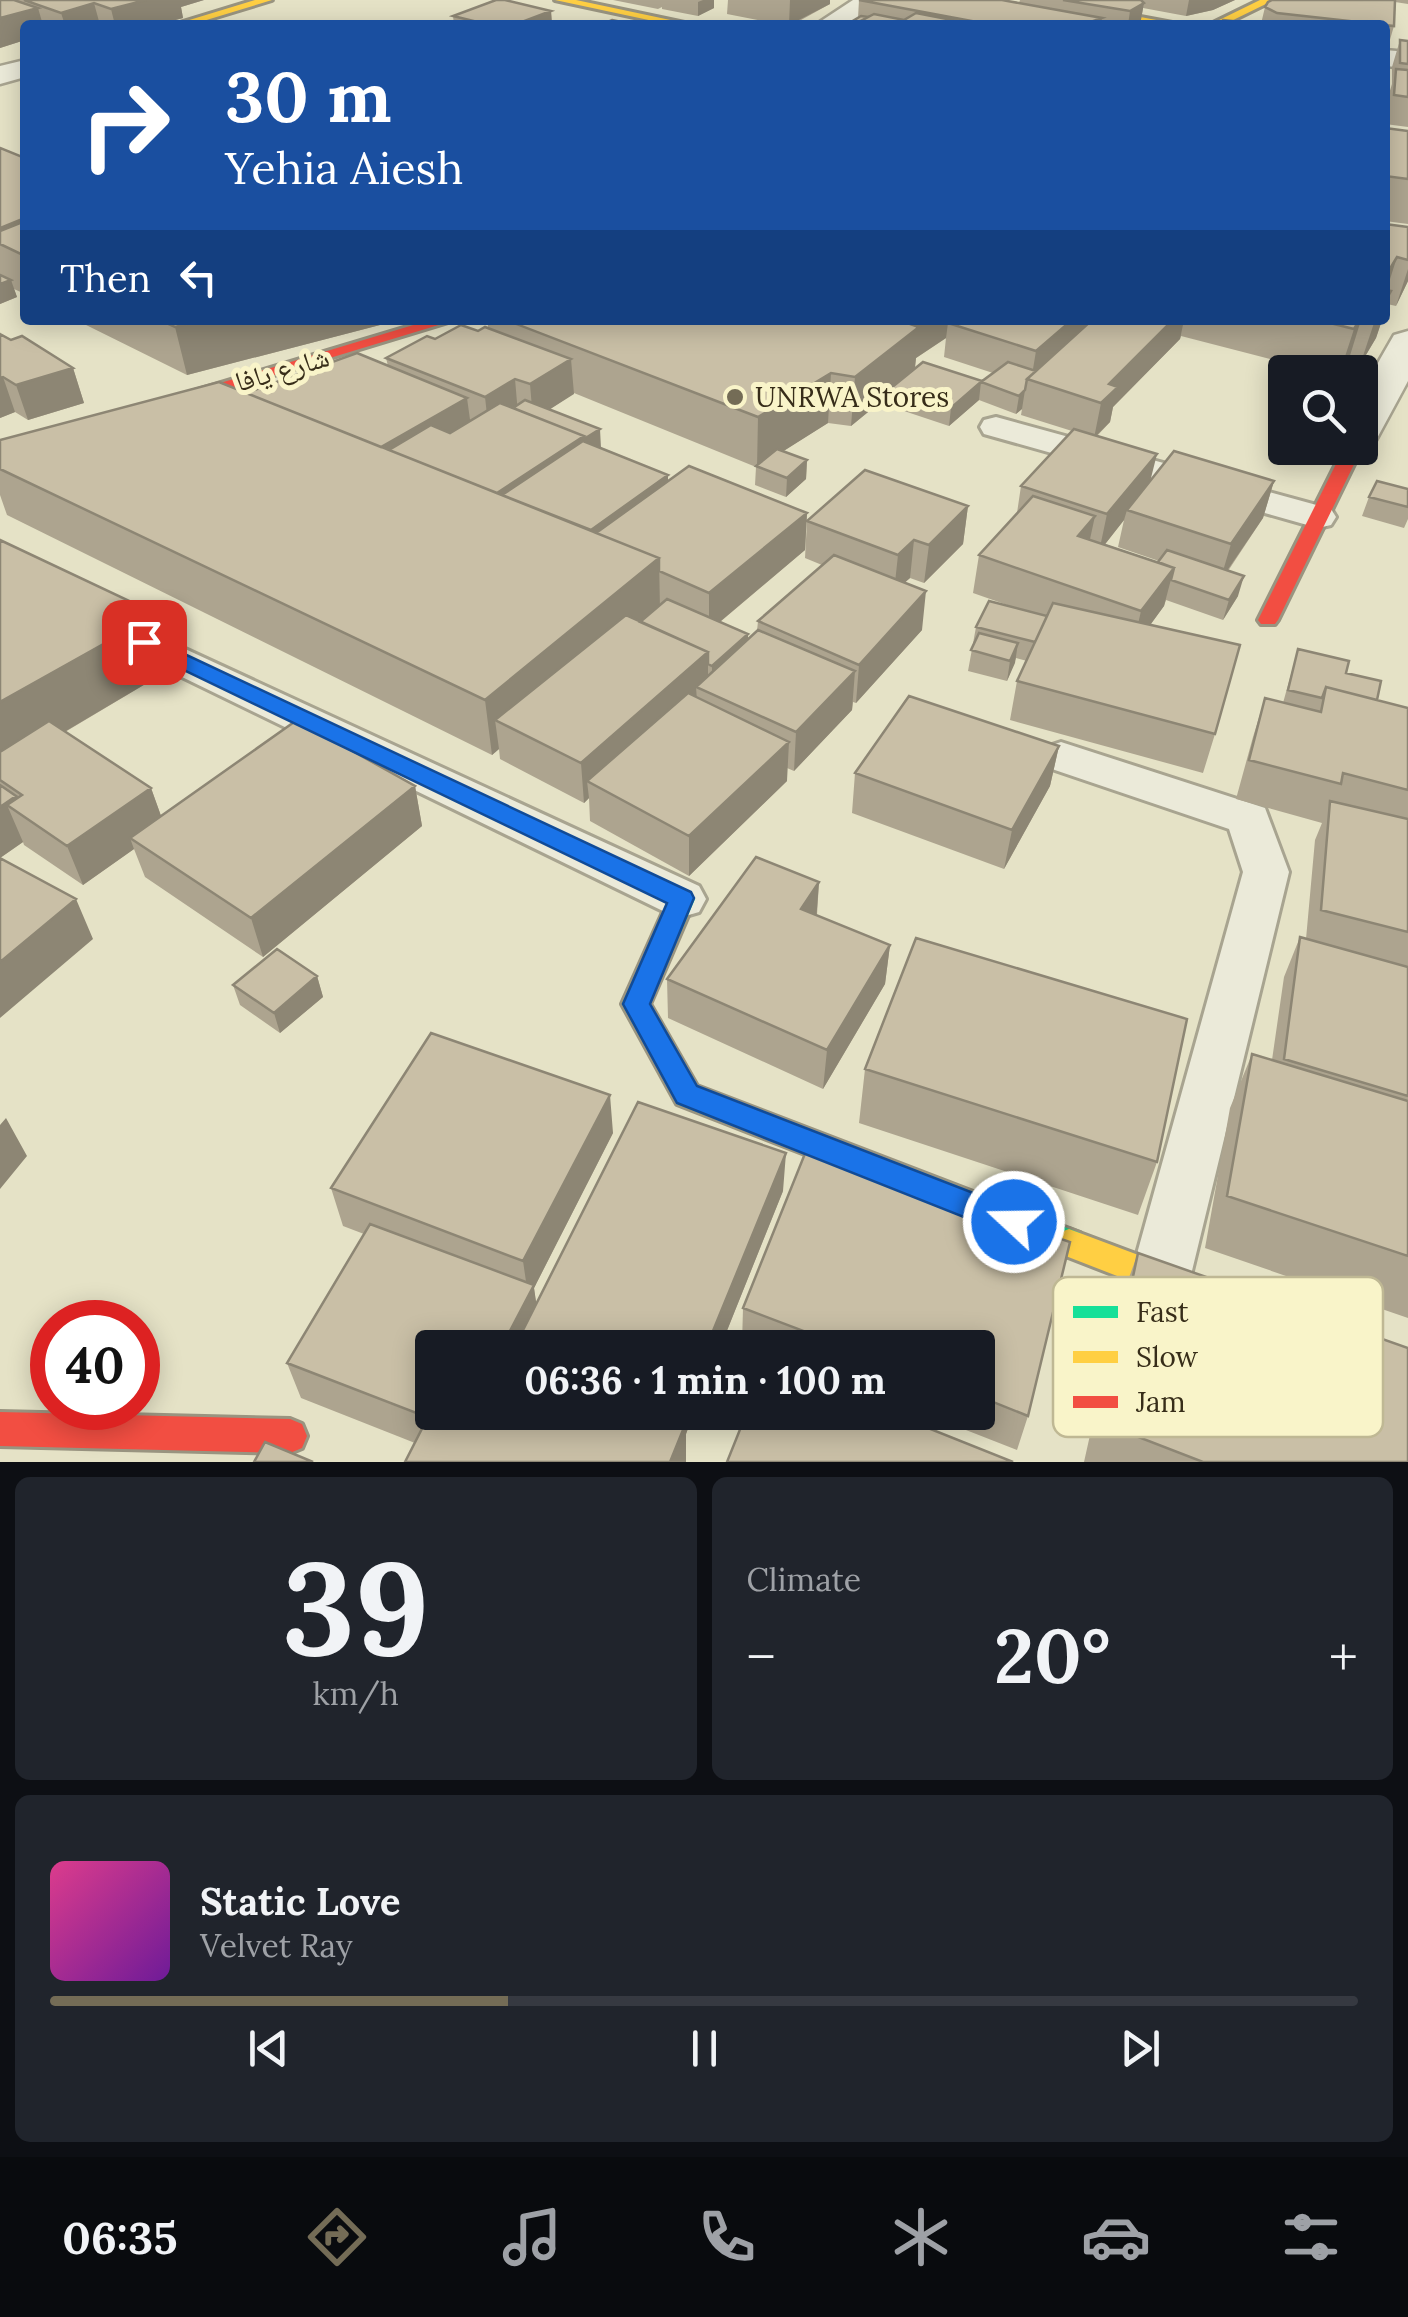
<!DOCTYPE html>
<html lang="en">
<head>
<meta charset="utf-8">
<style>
  body { margin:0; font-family:Lora,"Noto Naskh Arabic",serif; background:#20242c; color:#f1f3f6; height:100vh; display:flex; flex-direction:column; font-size:38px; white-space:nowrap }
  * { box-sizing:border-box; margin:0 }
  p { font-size:32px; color:#9ea1a6 }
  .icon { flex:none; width:55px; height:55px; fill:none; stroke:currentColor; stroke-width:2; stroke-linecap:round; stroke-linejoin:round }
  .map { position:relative; height:1462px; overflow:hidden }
  .panel { display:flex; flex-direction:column; gap:15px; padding:15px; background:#0d0f14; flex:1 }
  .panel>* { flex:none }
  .top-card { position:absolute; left:20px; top:20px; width:1370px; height:305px; border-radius:10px; box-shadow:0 5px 25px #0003; background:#1a4fa0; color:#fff; overflow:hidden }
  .buttons { position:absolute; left:1268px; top:355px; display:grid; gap:20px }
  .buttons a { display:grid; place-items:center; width:110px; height:110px; border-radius:10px; background:#171b24; box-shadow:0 5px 25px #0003; font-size:50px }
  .speed { position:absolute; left:30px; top:1300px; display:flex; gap:20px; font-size:50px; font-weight:700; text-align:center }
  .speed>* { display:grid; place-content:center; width:130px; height:130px; border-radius:50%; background:#171b24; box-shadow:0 5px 25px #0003; line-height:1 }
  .speed .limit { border:15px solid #d22; background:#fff; color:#111 }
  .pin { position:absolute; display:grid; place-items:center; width:85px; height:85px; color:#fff; margin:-42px; border-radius:20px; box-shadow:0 5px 15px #0006 }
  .me { position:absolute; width:110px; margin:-55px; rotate:291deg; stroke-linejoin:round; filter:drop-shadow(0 0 8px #0008) }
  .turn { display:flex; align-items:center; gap:35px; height:210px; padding:0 40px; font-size:45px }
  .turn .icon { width:130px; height:130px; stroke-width:2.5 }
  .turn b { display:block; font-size:70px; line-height:85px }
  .then { display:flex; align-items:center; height:95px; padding:0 40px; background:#0003; gap:20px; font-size:38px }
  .big { font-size:75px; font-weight:700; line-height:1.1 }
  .panel .widget { flex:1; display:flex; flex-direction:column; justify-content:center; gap:15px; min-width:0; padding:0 35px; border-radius:15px; background:#20242c }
  .panel .dial { align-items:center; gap:0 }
  .dial b { font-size:130px; line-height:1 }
  .song { display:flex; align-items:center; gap:30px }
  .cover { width:120px; height:120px; border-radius:15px; background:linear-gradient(135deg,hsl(330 70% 55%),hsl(280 70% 35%)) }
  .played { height:10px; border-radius:5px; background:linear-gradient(90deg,#746c56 35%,#363941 35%) }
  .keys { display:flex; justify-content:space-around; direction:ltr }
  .heat { display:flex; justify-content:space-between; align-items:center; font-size:55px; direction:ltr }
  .panel .tiles { flex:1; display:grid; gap:15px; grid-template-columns:1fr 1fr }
  .widget:last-child { grid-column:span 2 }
  .trip { position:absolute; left:415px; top:1330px; width:580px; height:100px; border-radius:10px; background:#171b24; box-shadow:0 5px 25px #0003; font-weight:700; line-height:100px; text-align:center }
  .dock { display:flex; height:160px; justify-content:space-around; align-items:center; background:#090b0e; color:#9ea1a6 }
  .dock .icon { width:70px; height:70px }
  .dock .current { color:#746c56 }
  .dock b { font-size:45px; color:#f1f3f6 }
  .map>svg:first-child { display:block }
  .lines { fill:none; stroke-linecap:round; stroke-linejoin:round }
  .lane-casing { stroke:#a8a490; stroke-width:6 }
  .street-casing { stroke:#a8a490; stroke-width:5 }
  .fast-casing { stroke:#999480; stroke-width:6 }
  .slow-casing { stroke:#999480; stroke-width:6 }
  .jam-casing { stroke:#999480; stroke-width:6 }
  .lane { fill:#ebead9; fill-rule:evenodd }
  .street { fill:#ebead9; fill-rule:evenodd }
  .fast { fill:#16e098; fill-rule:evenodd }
  .slow { fill:#ffcf43; fill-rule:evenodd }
  .jam { fill:#f24e42; fill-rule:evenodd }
  .wall { fill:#ada48f; fill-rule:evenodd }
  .shaded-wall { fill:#8d8674 }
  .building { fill:#c9bfa6; stroke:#8d8674; stroke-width:2.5 }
  .route { fill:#1a73e8; stroke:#114b97; stroke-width:2.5 }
  .poi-dot { fill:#746c56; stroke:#f9f4c9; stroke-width:4 }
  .labels { text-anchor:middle; stroke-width:10; stroke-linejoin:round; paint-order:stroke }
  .far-street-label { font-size:28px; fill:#372d19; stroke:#f9f4c9 }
  .far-poi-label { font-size:28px; fill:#372d19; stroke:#f9f4c9; text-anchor:start }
  .key { fill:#f9f4c9; stroke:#bfb894; stroke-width:2.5 }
  .key-label { font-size:28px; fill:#372d19 }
</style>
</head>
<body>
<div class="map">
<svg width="1408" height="1462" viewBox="0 0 1408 1462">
  <rect width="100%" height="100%" fill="#e5e2c6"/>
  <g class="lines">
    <defs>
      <path id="lane" d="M996,417l335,92 5,8 -5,8 -13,3 -334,-94 -4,-7 4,-7z
        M118,618l581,268 7,13 -7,13 -17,5 -17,-5 -561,-273 -6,-9 6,-9z
        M1061,742l204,66 24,64 -99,407 -9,20 -21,8 -21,-8 -9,-20 113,-407 -14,-43 -183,-62 -7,-10 7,-10z"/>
      <path id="street" d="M853,0h31l-37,25h-32z
        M1385,50l23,2v16l-23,-2z
        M25,60v17l-25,7v-18z
        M1408,331v50l-33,61 -15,4v-52l34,-59z"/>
      <path id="fast" d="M682,889l9,3 4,7 -45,105 47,82 383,147 5,10 -5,10 -11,4 -392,-153 -55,-100 47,-105 4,-7z"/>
      <path id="slow" d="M255,0h17l-82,25h-17z
        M555,0h21l118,25h-22z
        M1027,0h23l133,25h-24z
        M1260,0h14l-51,25h-14z
        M1069,1229l144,54 5,11 -5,11 -11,4 -144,-56 -5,-10 5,-10z"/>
      <path id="jam" d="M430,320h25l-296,90 -6,1 -9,-5z
        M1360,445l2,3 -84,172 -3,4h-14l-3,-4 86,-172z
        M0,1412l290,7 12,5 5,12 -5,12 -12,5 -290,-7z"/>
    </defs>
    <!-- lane casing -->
    <use href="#lane" class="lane-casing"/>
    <!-- street casing -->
    <use href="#street" class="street-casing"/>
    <!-- fast casing -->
    <use href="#fast" class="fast-casing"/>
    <!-- slow casing -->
    <use href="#slow" class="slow-casing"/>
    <!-- jam casing -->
    <use href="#jam" class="jam-casing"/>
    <!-- lane -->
    <use href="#lane" class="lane"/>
    <!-- street -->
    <use href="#street" class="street"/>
    <!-- fast -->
    <use href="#fast" class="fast"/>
    <!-- slow -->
    <use href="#slow" class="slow"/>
    <!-- jam -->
    <use href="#jam" class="jam"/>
  </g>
  <!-- wall -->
  <path class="wall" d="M0,0h204l-23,7 2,11 -26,7h-132v15l-25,8z
    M613,0h101v8l-16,8 -36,-7v-2l-4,2z
    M728,0h102v4l-38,21h-9l-56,-11z
    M859,0l160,3 1,-3h215l-22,10 -27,6 -43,-8 -3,17h-294l12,-7z
    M1272,0h136v4l-13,-2 -1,24 -8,27 -1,-28h-166l42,-1 4,-17z
    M551,11l1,14h-98l-1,-9z
    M1400,40l8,1v86l-23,-3 3,-27 4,-13v-17z
    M1385,128l23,3v93l-23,-3z
    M0,148l25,10v136l-11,-5 3,8 -17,7z
    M1385,224l23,3v54l-12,25 -9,-2 -2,6z
    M76,320h304v5l-193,50z
    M488,320h894l-6,18 -16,27 -12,-3 -6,10h-21l-140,-36 -1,3 -67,68 -3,15 -13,14 53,44 124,1 -11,37 -35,53 10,25 -15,24 -57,-20 -2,6 -14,19 65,109 -12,39 -193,-53 7,-39 10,-20 -11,-3 -9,23 -39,-10 8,-44 37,-20 -40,-14 6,-38 38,-42 4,-27 51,-55 -51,-16 1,-6 -6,5 -37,-14 -30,26 -60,-20 1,-12 -39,32 -23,-3 -45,28 24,9 -1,19 -20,18 -31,-12 1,-18 -182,-74 -24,16 50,39 68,27v6l139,32 -2,37 -85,72 28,12v6l9,-9 1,-10 64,-56 -17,-7 2,-37 161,-15 -5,38 -39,39 -14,-5 -6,5 18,47 -66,73 -3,-1 -1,8 -58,61 -7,-3v13l-98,95 -99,-55 -1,-23 -5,5 -84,-44 -1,-10 -7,6 -485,-240 -7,-20v-55l388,-74 -2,-8 49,-19 53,-11zM946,338l-2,19 49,16 -11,8 -67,-13 1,-10zM1124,520l-6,27 41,14 -1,1 -53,-18z
    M0,334l11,6 62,28 11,35 -56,17 -13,-8 -15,6z
    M1408,489v30l-4,9 -42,-12 7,-19z
    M0,540l174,127 -109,65 86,56 10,28 254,-30 7,40 -159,131 -118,-80 -11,-28 -51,36 -59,-40 -1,-3 -23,16z
    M1298,649l48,24 31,27 31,8v610l-203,-70 25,-140 22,-54 20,6 12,-83 16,-40 6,2 9,-99 7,-17 -86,-24 17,-62 12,-39 18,5z
    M1059,746l-9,40 -46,83 -152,-56 3,-40z
    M819,882l-2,33 73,30 -5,39 -62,105 -155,-71 -1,-39z
    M317,976l6,21 -43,36 -40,-28 -7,-20z
    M865,1069l292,93 -19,53 -279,-92z
    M613,1133l-79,155 2,16 247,-113 -63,157h-288v64h262l-8,22v28h-281l10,-19 -114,-45 -14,-35 77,-129 -21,-8 -12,-38z
    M806,1151l264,91 -42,174 -11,34 -97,-38h58v-64h-227l-9,-4 1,-36z
    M1138,1253l270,209h-324l35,-157z"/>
  <!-- shaded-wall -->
  <path class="shaded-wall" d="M146,0h58l-23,7 2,11 -26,7h-42l-4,-16z
    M703,0h11v8l-16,8v-14z
    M790,0h40v4l-41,21z
    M1189,0h46l-22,10 -27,6z
    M94,3l6,22h-35l-4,-12z
    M1144,3l-4,22h-12l2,-14z
    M38,8l5,17h-18v15l-25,8v-30z
    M551,11l1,14h-38z
    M1102,18l-1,7h-19z
    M25,218v38l-25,-12v-16z
    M1397,257l-12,38v-18z
    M1408,269v12l-12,25z
    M11,280l6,17 -17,7v-20z
    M203,320h177v5l-193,50 -12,-48z
    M925,320h49l-26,3 -2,15 -30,20 -2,17 -23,13 -1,6 -39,32 4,-49 58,-49z
    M1072,320h19l-60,61 5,-30z
    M1173,320h11l-4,19 -67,68 -3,15 -16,16 7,-35 8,-19z
    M1359,320h2l-13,42 -8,10 14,-43z
    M1375,320h7l-6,18 -16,27z
    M571,359l3,35 -41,26 -3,-36z
    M73,368l11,35 -56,17 -12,-35z
    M831,373l-3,50 -71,45 1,-51z
    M3,377l12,35 -15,6v-40z
    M515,379l3,35 -29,19 -4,-36z
    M981,382l-2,18 -30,26 2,-18z
    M1025,390l-3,19 -6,5 3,-18z
    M467,398l5,36 -54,31 -45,-13z
    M600,429l1,19 -16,10 1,14 -99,27 97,-63z
    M1157,454l-9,36 -21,20 -3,10 -25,32 8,-38z
    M807,460l-1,19 -20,18 1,-19z
    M668,475v37l-86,25z
    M1274,481l-11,37 -43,63 11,-37z
    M968,506l-5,38 -39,39 5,-38z
    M807,513l-2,37 -96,81v-38z
    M1095,516l-8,37 -9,-17z
    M914,540l-4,38 -16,14 4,-37z
    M659,558l1,52 -165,110 4,29 -7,6 -7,-55z
    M1174,568l-10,38 -32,44 9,-39z
    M1244,576l-6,20 -15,24 6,-20z
    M926,591l-4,39 -66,73 3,-38z
    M157,614l17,53 -174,103v-68z
    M748,634v20l-36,32v-20z
    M1018,643l-3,20 -8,18 3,-20z
    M708,652v39l-12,-4 1,14 -110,80 2,17 -5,5 -3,-40z
    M855,671l-3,39 -58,61 2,-39z
    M789,742l-2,39 -98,95v-40z
    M1059,746l-9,40 -46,83 8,-39z
    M415,786l7,40 -159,131 -12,-39z
    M151,788l14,39 -35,11 4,11 -51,36 -16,-39z
    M16,796l9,21 -18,-12 16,37 -23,16v-51z
    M819,882l-3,40 -15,-13z
    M76,899l17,40 -93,79v-56z
    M890,945l-5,39 -62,105 4,-39z
    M317,976l6,21 -43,36 -6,-20z
    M610,1095l3,38 -79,155 5,33 -13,27h-25l27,-53 -5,-34z
    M6,1118l21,38 -27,33v-64z
    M786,1153l-3,38 -63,157h-14z
    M432,1400v12l2,39 -10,-35z
    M679,1412h15l-8,22v28h-16l7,-17v-26z"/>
  <!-- building -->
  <path class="building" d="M0,0h14l24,8 -38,10z
    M24,0h122l-35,9 -17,-6 -33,10z
    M496,0h9l46,11 -37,14h-24l-37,-9z
    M859,0h143l100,18 -20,7h-89z
    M1063,0h78l3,3 -14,8z
    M1272,0h123l-1,26 -117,-13 -12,-6 3,-5z
    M916,13l62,12h-110l-11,-2 17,-9 30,6z
    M861,16l7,1 -11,6 -1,2h-10z
    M612,20l24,5h-35z
    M1223,20l47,5h-51z
    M1400,40l8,1v23l-8,-1z
    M1396,69l12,1v27l-14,-2z
    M1385,128l23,3v48l-23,-3z
    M0,148l25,10v60l-25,10z
    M25,221v35l-25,-12v-13z
    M1385,224l23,3v33l-11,-3 -12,20z
    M0,275l11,5 -11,4z
    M1385,290l6,1 -6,11z
    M160,320h43l-28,7z
    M506,320h393l20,7 -64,50 -24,-4 -73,44z
    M899,320h26l-9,6z
    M952,320h120l-36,31 -88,-28z
    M1092,320h81l-64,64 9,3 -17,16 -74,-24z
    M1318,320h41l-5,9z
    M461,325l17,6 7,-4 86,32 -41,25 -15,-5 -30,18 -99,-39 41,-22 8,3z
    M0,334l11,6 11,-4 51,32 -57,17 -13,-8 -3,1z
    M357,353l110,45 -86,49 -135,-54z
    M923,362l59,19 -31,27 -60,-20z
    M1008,362l28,9 -9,8 -2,11 -6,6 -38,-14z
    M219,382l440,176 -174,142 -485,-231v-29z
    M525,400l75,29 -16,10v-3l-71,-28z
    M500,403l84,33 -87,57 -108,-43 42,-25 19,8z
    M1074,429l83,25 -50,60 -86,-28z
    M583,441l85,34 -77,55 -89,-35z
    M777,449l30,11 -20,18 -31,-12z
    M1174,451l100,30 -43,63 -104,-34z
    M689,466l118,47 -98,80 -50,-22v-13l-63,-25z
    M865,470l103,36 -39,39 -15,-5 -16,15 -91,-34z
    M1377,481l31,8v18l-39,-10z
    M1033,496l62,20 -17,20 96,32 -33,43 -162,-56z
    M0,540l157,74 -157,88z
    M1167,550l77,26 -15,24 -58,-20 3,-12 -16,-6z
    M834,555l92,36 -67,74 -101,-44z
    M667,599l81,35 -36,32 -4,-2v-12l-68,-30z
    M989,601l58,15 -12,26 -59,-15z
    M1053,603l187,42 -25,89 -198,-53z
    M626,615l82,37 -127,111 -86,-43z
    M758,630l97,41 -59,61 -100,-45z
    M979,633l39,10 -8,18 -39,-11z
    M1298,649l51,12 -3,12 35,8 -4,19 -51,-13 -4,11 -34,-8z
    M1326,687l82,21v82l-65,-17 -2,11 -92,-24 16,-62 56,14z
    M688,693l101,49 -100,94 -102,-55z
    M909,696l150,50 -47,84 -157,-57z
    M297,720l118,66 -164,132 -121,-80z
    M49,721l102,67 -84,58 -60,-41 15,-10 -22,-15v-28z
    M0,785l16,11 -16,11z
    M1330,801l78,18v113l-87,-22z
    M756,857l63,25 -18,27 89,36 -63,105 -160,-71z
    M0,858l76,41 -76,63z
    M1300,937l108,30v129l-124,-37z
    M916,938l271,81 -30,143 -292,-93z
    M277,949l40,27 -43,37 -41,-28z
    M431,1033l179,62 -87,166 -192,-73z
    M1252,1054l156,47v155l-181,-60z
    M638,1102l148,51 -80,195h-192z
    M806,1151l264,91 -42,174 -50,-20v-48h-130l-105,-40z
    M370,1224l164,61 -33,63h-11l-25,-11 -5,11h-28v52l-8,16 -137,-53z
    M1138,1253l270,95v114h-205l-101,-39z
    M467,1342l15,6h-18z
    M432,1409v3h220l33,13 -15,37h-265z
    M660,1412h19l-2,7z
    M747,1412h141l125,50h-286z
    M265,1442l48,20h-59z"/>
  <!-- route -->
  <path class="route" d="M144,635l547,257 3,6 -44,106 47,82 328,127 5,9 -5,10 -11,5 -337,-134 -54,-99 44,-101 -531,-256v-10z"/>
  <!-- markers -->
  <circle class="poi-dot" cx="735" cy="397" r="10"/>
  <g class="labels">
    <!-- far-street labels -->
    <g class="far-street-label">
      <text transform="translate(282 369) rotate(-16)" y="10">شارع يافا</text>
    </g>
    <!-- far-poi labels -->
    <g class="far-poi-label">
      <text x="755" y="407">UNRWA Stores</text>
    </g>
  </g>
  <!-- legend -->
  <rect x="1053" y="1277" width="330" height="160" rx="15" class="key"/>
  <rect x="1073" y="1306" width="45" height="12" fill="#16e098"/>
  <rect x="1073" y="1351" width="45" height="12" fill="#ffcf43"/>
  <rect x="1073" y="1396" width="45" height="12" fill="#f24e42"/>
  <g class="key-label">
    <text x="1136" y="1322">Fast</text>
    <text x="1136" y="1367">Slow</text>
    <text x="1136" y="1412">Jam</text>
  </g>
</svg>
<div class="buttons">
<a><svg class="icon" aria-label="search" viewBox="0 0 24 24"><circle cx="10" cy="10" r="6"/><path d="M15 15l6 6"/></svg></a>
</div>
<div class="speed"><div class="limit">40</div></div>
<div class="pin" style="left:144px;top:642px;background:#d93025"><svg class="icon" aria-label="arrive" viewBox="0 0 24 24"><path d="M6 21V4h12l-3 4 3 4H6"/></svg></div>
<svg class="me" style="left:1014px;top:1222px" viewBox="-20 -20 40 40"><circle r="17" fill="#1a73e8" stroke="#fff" stroke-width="3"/><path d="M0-11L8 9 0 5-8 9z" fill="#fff"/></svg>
<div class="trip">06:36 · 1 min · 100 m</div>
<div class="top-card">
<div class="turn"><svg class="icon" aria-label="right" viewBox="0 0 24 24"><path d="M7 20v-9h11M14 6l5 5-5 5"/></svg><div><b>30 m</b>Yehia Aiesh</div></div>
<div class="then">Then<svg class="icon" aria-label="left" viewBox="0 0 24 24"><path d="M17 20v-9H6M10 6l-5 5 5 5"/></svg></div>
</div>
</div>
<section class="panel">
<div class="tiles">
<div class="widget dial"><b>39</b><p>km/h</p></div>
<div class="widget"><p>Climate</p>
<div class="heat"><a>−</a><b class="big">20°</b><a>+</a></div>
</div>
<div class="widget">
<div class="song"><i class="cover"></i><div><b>Static Love</b><p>Velvet Ray</p></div></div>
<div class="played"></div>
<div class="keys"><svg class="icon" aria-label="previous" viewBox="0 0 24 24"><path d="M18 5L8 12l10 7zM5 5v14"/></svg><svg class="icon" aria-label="pause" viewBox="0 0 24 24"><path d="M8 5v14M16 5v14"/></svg><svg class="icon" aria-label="next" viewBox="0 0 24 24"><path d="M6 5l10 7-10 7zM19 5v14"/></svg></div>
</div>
</div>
</section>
<nav class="dock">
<b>06:35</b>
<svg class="icon current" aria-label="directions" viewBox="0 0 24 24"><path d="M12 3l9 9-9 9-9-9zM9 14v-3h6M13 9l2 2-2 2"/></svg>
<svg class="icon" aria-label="music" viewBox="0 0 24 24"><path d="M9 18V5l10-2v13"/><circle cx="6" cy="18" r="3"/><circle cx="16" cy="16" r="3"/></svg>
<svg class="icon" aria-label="phone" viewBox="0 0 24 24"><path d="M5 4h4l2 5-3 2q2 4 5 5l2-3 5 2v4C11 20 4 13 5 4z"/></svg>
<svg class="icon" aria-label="climate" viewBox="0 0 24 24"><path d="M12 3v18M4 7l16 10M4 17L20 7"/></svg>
<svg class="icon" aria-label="car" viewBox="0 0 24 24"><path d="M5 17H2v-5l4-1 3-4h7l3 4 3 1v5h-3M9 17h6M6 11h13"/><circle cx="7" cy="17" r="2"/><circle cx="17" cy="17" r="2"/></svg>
<svg class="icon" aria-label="filters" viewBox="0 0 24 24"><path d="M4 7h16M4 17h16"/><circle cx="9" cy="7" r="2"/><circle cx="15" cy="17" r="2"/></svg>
</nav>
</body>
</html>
